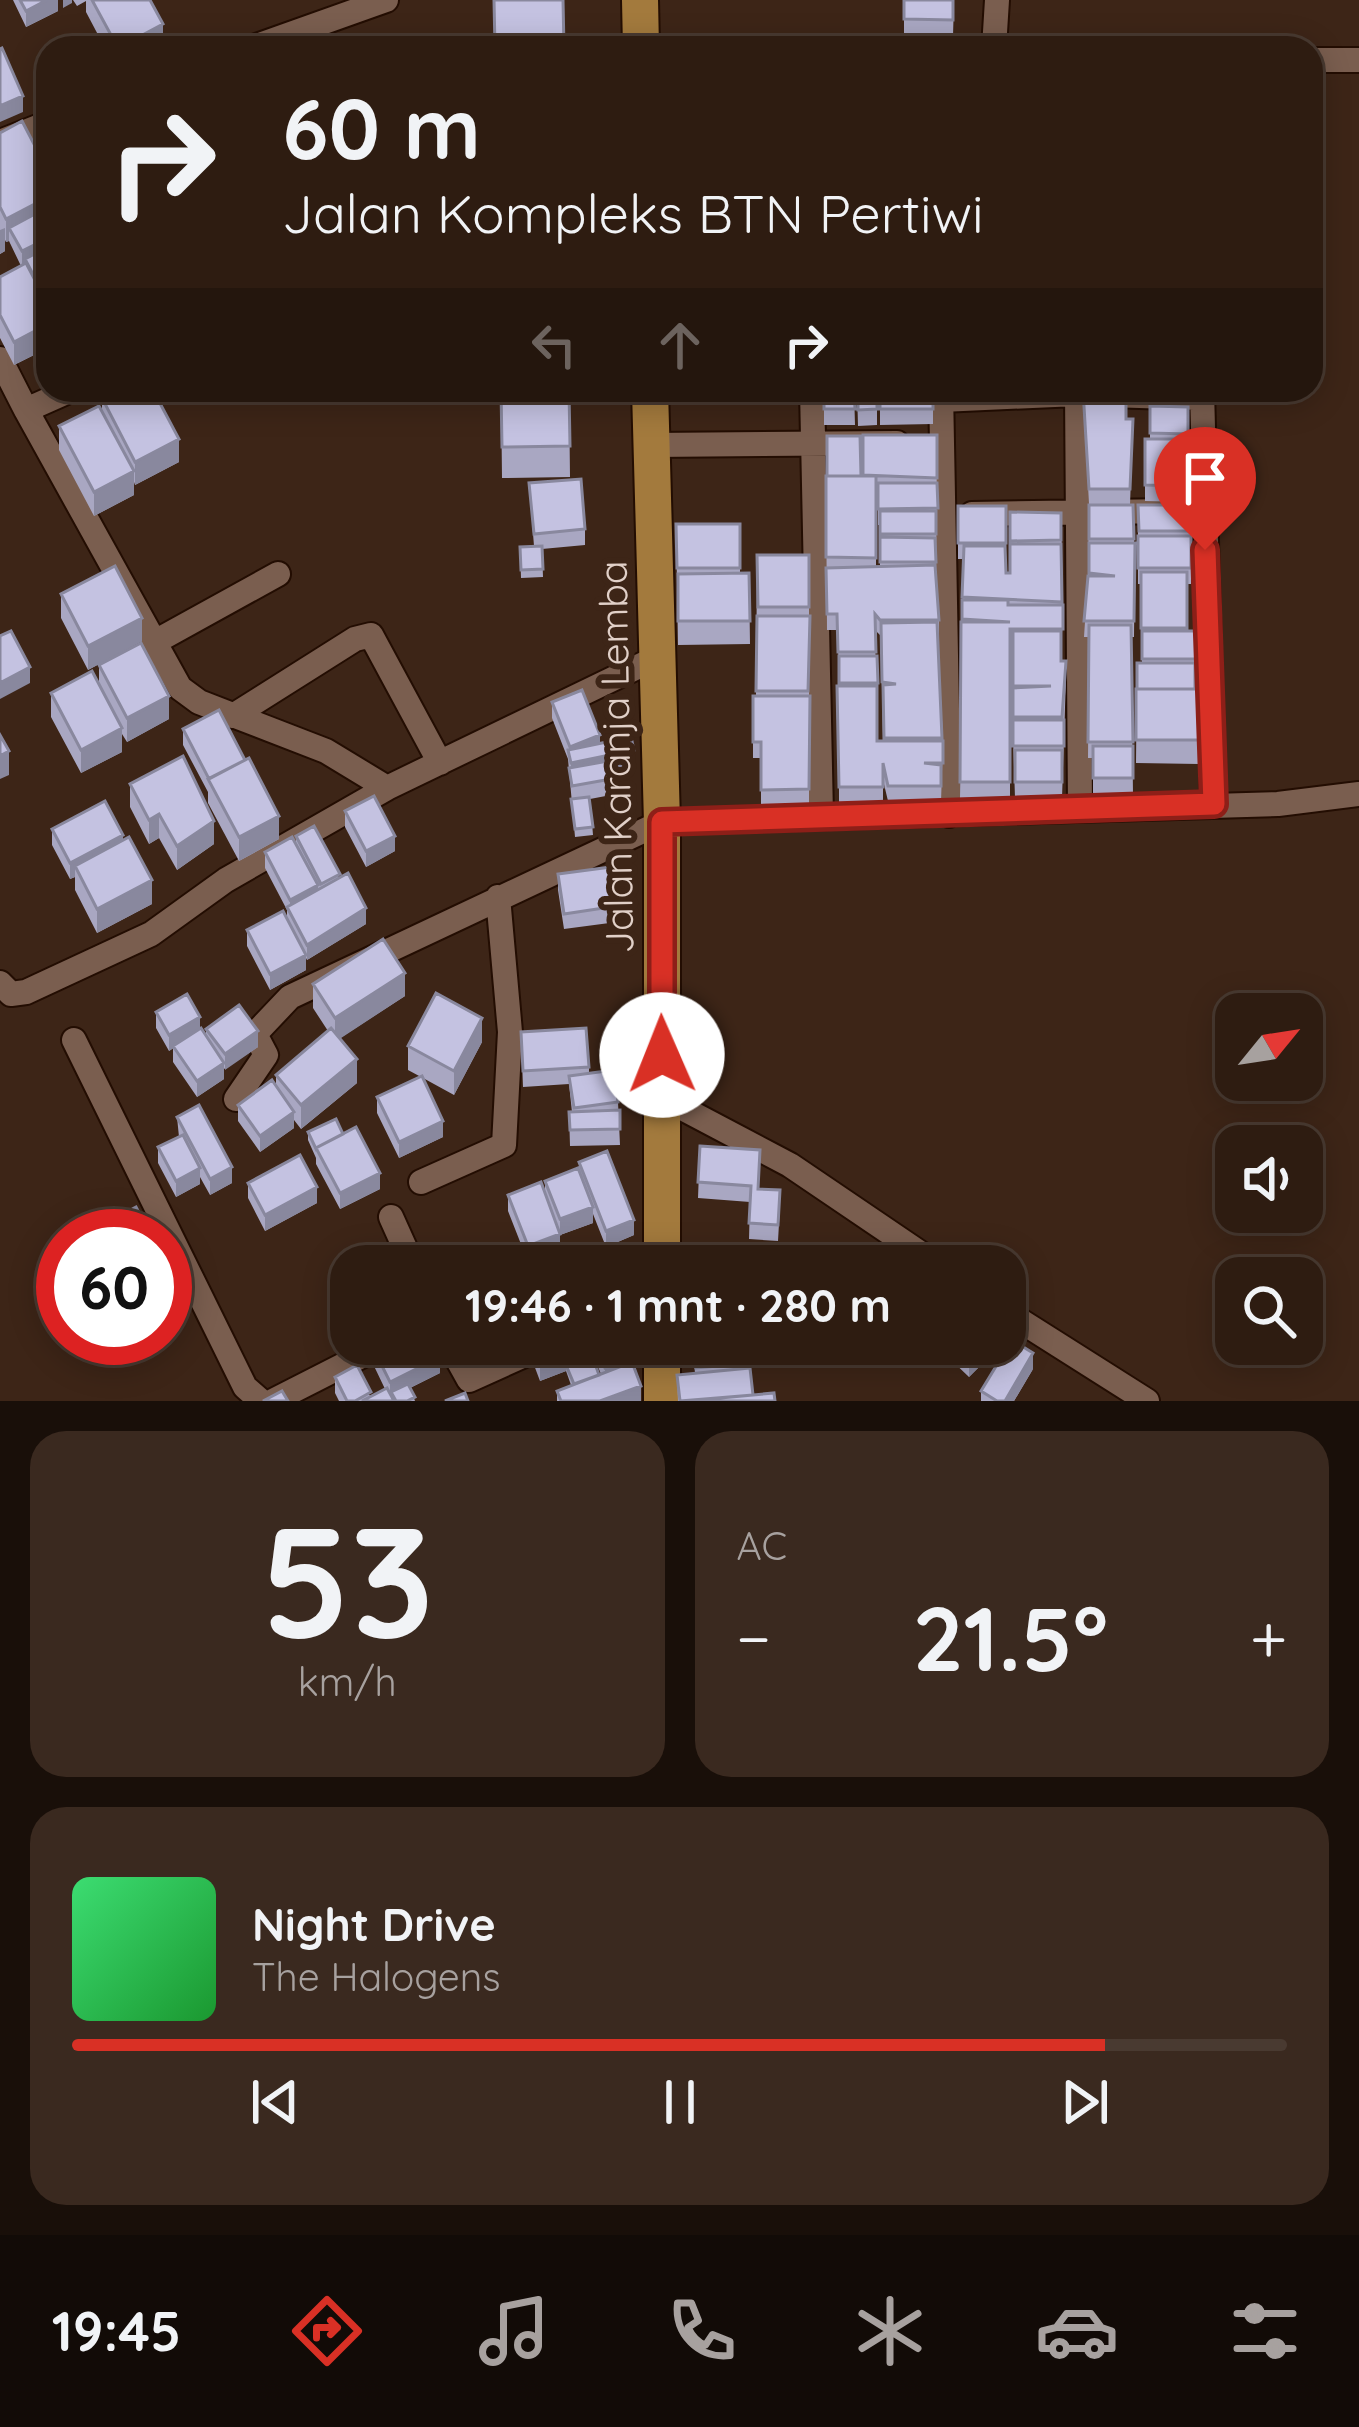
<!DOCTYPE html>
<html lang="id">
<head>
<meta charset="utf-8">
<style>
  body { margin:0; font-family:Quicksand,sans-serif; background:#3a291f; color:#f1f3f6; height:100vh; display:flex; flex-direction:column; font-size:45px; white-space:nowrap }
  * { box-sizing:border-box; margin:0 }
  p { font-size:39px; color:#a7a19f }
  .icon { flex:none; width:66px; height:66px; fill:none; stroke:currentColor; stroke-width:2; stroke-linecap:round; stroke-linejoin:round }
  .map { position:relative; height:1401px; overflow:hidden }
  .side { display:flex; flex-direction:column; gap:30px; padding:30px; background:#190f09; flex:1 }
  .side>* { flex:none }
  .banner { position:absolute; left:36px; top:36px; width:1287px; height:366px; border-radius:36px; box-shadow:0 6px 30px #0003,0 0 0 3px #493a31; background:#2e1c11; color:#f1f3f6; overflow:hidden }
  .needle { width:78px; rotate:60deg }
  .controls { position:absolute; left:1215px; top:993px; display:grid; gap:24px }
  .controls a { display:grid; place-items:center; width:108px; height:108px; border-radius:24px; background:#2e1c11; box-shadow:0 6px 30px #0003,0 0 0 3px #493a31; font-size:60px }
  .speed { position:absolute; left:36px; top:1209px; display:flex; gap:24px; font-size:60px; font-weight:700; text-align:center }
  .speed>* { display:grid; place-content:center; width:156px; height:156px; border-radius:50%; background:#2e1c11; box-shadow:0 6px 30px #0003,0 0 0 3px #493a31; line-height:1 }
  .speed .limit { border:18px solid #d22; background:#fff; color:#111 }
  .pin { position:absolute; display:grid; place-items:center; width:102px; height:102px; color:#fff; margin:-123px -51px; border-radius:50% 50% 50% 0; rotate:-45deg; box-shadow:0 0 12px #0007 }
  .pin .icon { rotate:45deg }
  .me { position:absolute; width:132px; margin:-66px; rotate:359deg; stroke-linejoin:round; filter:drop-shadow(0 0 9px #0008) }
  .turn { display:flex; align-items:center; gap:42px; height:252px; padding:0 48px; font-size:54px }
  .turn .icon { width:156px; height:156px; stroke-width:2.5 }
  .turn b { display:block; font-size:84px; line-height:102px }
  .lanes { display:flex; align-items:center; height:114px; padding:0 48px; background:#0003; justify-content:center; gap:60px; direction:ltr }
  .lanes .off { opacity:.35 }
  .big { font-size:90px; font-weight:700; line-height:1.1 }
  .side .widget { flex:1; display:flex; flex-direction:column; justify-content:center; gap:18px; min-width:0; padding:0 42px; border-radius:36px; background:#3a291f }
  .side .dial { align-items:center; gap:0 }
  .dial b { font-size:156px; line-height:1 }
  .song { display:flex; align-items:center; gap:36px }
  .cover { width:144px; height:144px; border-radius:18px; background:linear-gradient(135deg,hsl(140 70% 55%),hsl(130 70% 35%)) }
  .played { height:12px; border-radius:6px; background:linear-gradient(90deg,#d93025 85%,#493a31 85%) }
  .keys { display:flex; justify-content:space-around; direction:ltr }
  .heat { display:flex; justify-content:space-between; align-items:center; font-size:66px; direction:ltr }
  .side .tiles { flex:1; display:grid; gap:30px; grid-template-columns:1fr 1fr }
  .widget:last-child { grid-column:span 2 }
  .trip { position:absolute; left:330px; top:1245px; width:696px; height:120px; border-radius:36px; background:#2e1c11; box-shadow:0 6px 30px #0003,0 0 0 3px #493a31; font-weight:700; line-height:120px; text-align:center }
  .tabs { display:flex; height:192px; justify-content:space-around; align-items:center; background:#120b07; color:#a7a19f }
  .tabs .icon { width:84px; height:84px }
  .tabs .current { color:#d93025 }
  .tabs b { font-size:54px; color:#f1f3f6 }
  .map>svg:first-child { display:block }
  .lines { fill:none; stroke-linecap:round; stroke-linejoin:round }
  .street-casing { stroke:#230d02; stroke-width:28 }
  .primary-casing { stroke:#230d02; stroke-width:40 }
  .street { stroke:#7a5e4f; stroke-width:24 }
  .primary { stroke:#a37a3d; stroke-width:36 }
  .wall { fill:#a9a7c2; fill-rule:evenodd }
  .shaded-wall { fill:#89889e }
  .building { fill:#c4c2e1; stroke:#89889e; stroke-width:3 }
  .route-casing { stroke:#8d1f18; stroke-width:30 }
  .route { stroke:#d93025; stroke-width:21 }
  .labels { text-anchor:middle; stroke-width:12; stroke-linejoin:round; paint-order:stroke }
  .street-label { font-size:39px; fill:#e1d0c8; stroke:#3d2517 }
</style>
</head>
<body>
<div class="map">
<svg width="1359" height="1401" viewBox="0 0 1359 1401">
  <rect width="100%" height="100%" fill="#3d2517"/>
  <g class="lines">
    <defs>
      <path id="street" d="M251,48l135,-48
        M994,48l3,-48
        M1311,60h48
        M0,142l48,-19
        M0,359l26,51 45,-20
        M812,390l9,425
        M941,390l8,425
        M1077,390l3,417
        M1202,390l11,414
        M941,400l136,-6 125,4
        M26,410l154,278 19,14 127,49 61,37 269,-130
        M652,445l245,-2
        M972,514l200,-3
        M153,643l125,-69
        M233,716l122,-77 16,-4 69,128
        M0,983l11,11 15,-2 125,-58 75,-54 161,-92
        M74,1040l171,347 16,14
        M663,1098l127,67 149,101
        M236,1099l30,-44 -11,-21 35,-37 372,-175 616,-18 81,-10
        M421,1182l83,-37 6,-113 -12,-135
        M391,1217l22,49
        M1005,1311l142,90
        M449,1344l20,36 80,-36
        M273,1401l112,-57"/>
      <path id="primary" d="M640,0l1,48
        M650,390l12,432v444
        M662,1401v-57"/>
    </defs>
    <!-- street casing -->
    <use href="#street" class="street-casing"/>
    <!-- primary casing -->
    <use href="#primary" class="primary-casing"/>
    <!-- street -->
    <use href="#street" class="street"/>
    <!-- primary -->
    <use href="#primary" class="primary"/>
  </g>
  <!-- wall -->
  <path class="wall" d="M13,0h45v11l-32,16z
    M73,0h77l13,47 -58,1 -19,-36v-11l-9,5z
    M904,0h50l-1,36 -49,-1z
    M22,121l26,227 -34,17 -14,-27v-61l21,-11 -12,-25 -3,1 -1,-2v11l-5,3v-121z
    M501,390h68l1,87 -68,1z
    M824,390h30l1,35h-31z
    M857,390h20v35l-19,1z
    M880,390h53v34l-53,1z
    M1083,390l43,29h7l-3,86 -41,-1z
    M102,398l77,64 -44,23 -1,-3v13l-40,21 -35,-66v-24l43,-15z
    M1150,406l38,1v95l-43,-1v-62h5z
    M937,435l-1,143 3,42v16h-1l5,105 -2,61 -53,-1 -5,-21v22h-44v-134l-2,-38h-10l-1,-154h35zM876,491l2,1v33h2v42h-4zM875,630l6,6 2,105h-6z
    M529,483l56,46v16l-43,4 1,28 -22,1 -1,-31 14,-1z
    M1089,505h44l1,38h1l-1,94h-3l2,157h-40v-36h-5l1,-121h-5l4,-61z
    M1138,505h53v79h-4v47h10v44h-2v14h4v75l-63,-1 1,-100h5l-1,-79h-3z
    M958,506h48v67h4v-61l51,1 2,92 -2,56 5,16 -4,121h-47l-2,-62v-91h-3v153h-50l3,-239h-5z
    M676,524h64v50l9,-1 1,71 -72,1z
    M757,555h52v250h-48v-47h-8v-62h3z
    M61,594l81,47 -54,29 -27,-52z
    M99,665l70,54 -42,23 -5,-8v18l-41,21 -30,-56v-24l48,-10z
    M552,702l48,41 34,23 -24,5 1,24 -21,4 3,36 -18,2 -7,-78 -16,-41z
    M183,729l96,110 -40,22 -31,-58v-11l-25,-47z
    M130,784l84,60 -37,26 -18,-32 -10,6 -19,-37z
    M345,811l50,40 -29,16 -21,-40z
    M52,829l71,11 29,64 -55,29 -22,-43v-13l-5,2 -18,-34z
    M296,836l44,42 26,46 -59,36 -1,-2v12l-36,20 -23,-44v-16l40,-11v-9l-22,-42v-16l31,-8z
    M558,874l59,32v16l-53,7 -6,-39z
    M313,984l92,12 -65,42 17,45 -56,46 -7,-9v8l-34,24 -22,-31v-16l38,-19v-11l52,-44 -15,-23z
    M156,1012l44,16 6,8v-7l52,18 -34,22v10l-27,18 -24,-35v-14l-4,3 -13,-23z
    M521,1032l68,35v7l29,28 2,43 -50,1 -1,-34h3l-3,-28 -46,3z
    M482,1042l-28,53 -31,-17 20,59 -44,21 -22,-45v-16l44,-20 -13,-7v-24z
    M177,1117l55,66 -22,12 -10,-18v7l-24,13 -18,-34v-16l21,-10z
    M308,1132l35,2 37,55 -40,20 -24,-45v-6l-8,-18z
    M700,1146l59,43 21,17 -2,35 -29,-2 1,-37 -52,-4z
    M579,1162l55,73 -28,12 -13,-33v9l-33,12v15l-32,12 -20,-51v-16l37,-1v-13l34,-10z
    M248,1183l69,20 -52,28 -17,-33z
    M351,1275v29l-4,-11v-16z
    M459,1344h51v3l-43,17z
    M531,1344h101l9,57h-84v-10l14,-6 -5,-14 -26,10 -9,-24zM593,1346l2,14 6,14 -2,1 -6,-16z
    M692,1344h56v18l-5,1v6l10,26 22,6h-97l-1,-26 18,-2z
    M775,1344h32v18l-30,3z
    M948,1344h54l-33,33 -21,-20z
    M374,1350l66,23 -30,15 5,13h-76l-4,-8v-16l36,19 14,-7 -11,-23z
    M1033,1369l-19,32h-33v-10z"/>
  <!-- shaded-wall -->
  <path class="shaded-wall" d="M47,0h11v11l-32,16v-16z
    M63,0h9v3l-9,5z
    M163,24v23l-45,1z
    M23,96v16l-23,10v-16z
    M48,197v23l-39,8v13l-3,1v-23z
    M5,228v23l-5,3v-24z
    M48,238v15l-23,6v7l-3,1v-16z
    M48,324v24l-34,17v-23z
    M179,439v23l-44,23v-23z
    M134,471v24l-40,21v-24z
    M142,618v23l-54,29v-24z
    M30,667v16l-30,16v-16z
    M169,696v23l-42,23v-24z
    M122,728v24l-41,21v-23z
    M600,735v16l-30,6v-10z
    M634,750v16l-63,13v-16z
    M9,751v24l-9,4v-23z
    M159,814v24l-10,6v-24z
    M279,816v23l-40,22v-24z
    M214,821v23l-37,26v-24z
    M123,835v16l-48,15v11l-5,2v-16z
    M395,836v15l-29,16v-16z
    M152,880v24l-55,29v-24z
    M318,885v16l-28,15v-16z
    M366,908v16l-59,36v-15z
    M306,955v15l-36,20v-16z
    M405,973v23l-70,46v-24z
    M200,1017v16l-31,18v-16z
    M482,1018v24l-28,53v-24z
    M258,1031v16l-33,23v-16z
    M357,1059v24l-56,46v-24z
    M224,1063v16l-27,18v-16z
    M294,1112v16l-34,24v-16z
    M443,1121v16l-44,21v-16z
    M232,1167v16l-22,12v-16z
    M200,1168v16l-24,13v-16z
    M380,1173v16l-40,20v-16z
    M317,1187v16l-52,28v-16z
    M593,1207v16l-33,12v15l-32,12v-16l32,-12v-15z
    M634,1220v15l-28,12v-16z
    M174,1294v16l-9,5v-16z
    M476,1344h34v3l-43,17v-16z
    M593,1344v16l-27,5v6l-26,10v-16z
    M986,1344h16l-33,33v-16z
    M1033,1353v16l-19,32h-9z
    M636,1356v16l-31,12v-16z
    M440,1357v16l-46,23 -3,-4 -1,6v-16z
    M641,1386v15h-41z"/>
  <!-- building -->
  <path class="building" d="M20,0h27l-21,11z
    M92,0h58l13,24 -45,24z
    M494,0h69l1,48h-69z
    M904,0h49v20l-49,-1z
    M2,48l21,48 -23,10v-57z
    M22,121l26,50v26l-42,22 -6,-12v-74z
    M48,207v31l-26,13 -13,-23z
    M48,247v32l-10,5 -13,-25z
    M26,263l22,42v19l-34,18 -14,-27v-38z
    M48,282v23l-9,-18z
    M117,390h36l26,49 -44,23 -33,-64z
    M501,390h68l1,56 -68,1z
    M824,390h30l1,19h-31z
    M858,390h19v19l-19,1z
    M880,390h53v19h-53z
    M1083,390h43v29h7l-3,70h-41z
    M99,406l35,65 -40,21 -35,-66z
    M1150,406l38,1v27l-38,-1z
    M863,435h74v43l-74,-3z
    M827,436h33l1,40h-34z
    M1145,439h44l-1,47 -43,-1z
    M826,476h50v82l-50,-1z
    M581,479l4,50 -51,5 -5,-51z
    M878,483h59l1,25 -60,1z
    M1089,505h44l1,34h-45z
    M1138,505h53v26h-52z
    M958,506h48v37h-48z
    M880,511h56v23h-56z
    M1010,512l51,1v27l-51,1z
    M676,524h64v44h-63z
    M1138,536h53v32h-53z
    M880,537l55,1 1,24h-56z
    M1089,543h46l-1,78h-50l4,-45h27l-26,-3z
    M1010,544h51l1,58 -100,-5 2,-51h41l1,27h4z
    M542,546l1,23 -22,1 -1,-23z
    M757,555h52v52h-51z
    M935,565l4,55h-59l-5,-6 1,38h-38l-1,-38h-10l-1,-46z
    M115,566l27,52 -54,28 -27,-52z
    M1141,572h46v56h-46z
    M749,573l1,48h-72v-47z
    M962,600h46v5h55v24h-53v153h-50l1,-160h49l-48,-3z
    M757,616h53l-2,75h-52z
    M937,622l5,116h-58l-1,-53 13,-1 -14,-2 -1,-59z
    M1089,625h42l2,117h-45z
    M11,631l19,36 -30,16v-47z
    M1013,631h48v30h5l-4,56h-49v-29l38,-2h-38z
    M1142,631h55v28h-55z
    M141,643l28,53 -42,22 -28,-53z
    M839,656h38l1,27h-39z
    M1137,663h58v26h-58z
    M92,671l30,57 -41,22 -30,-57z
    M837,686h40v55h66v22h-19l17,2v21h-53l-5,-23v24h-44z
    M1136,689h63v51h-63z
    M582,690l18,45 -30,12 -18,-45z
    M753,696h57l-1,93 -48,1v-48h-8z
    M219,710l26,50 -36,19 -26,-50z
    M1013,720h51v26h-51z
    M0,735l9,16 -9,5z
    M631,737l3,13 -63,13 -3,-13z
    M1093,746h40v32h-40z
    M1015,750h47v32h-47z
    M183,756l31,65 -37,25 -18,-32 -10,6 -19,-36z
    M249,758l30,58 -40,21 -31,-58z
    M608,761l3,18 -39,7 -3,-18z
    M374,796l21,40 -29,15 -21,-40z
    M589,797l4,30 -18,2 -4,-30z
    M105,801l18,34 -53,28 -18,-34z
    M314,826l26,48 -19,10 -25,-48z
    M129,837l23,43 -55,29 -22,-43z
    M292,837l26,48 -28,15 -25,-48z
    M611,867l6,39 -53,8 -6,-40z
    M348,873l18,35 -59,37 -20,-38z
    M283,911l23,44 -36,19 -23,-44z
    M383,939l22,34 -70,45 -22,-34z
    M436,993l46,25 -28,53 -46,-25z
    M187,994l13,23 -31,18 -13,-23z
    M239,1005l19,26 -33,23 -19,-25z
    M201,1028l23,35 -27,18 -24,-35z
    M331,1028l26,31 -56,46 -25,-30z
    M586,1028l3,39 -66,4 -2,-39z
    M614,1070l4,32 -44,6 -5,-32z
    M422,1076l21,45 -44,21 -22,-45z
    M272,1080l22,32 -34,24 -22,-31z
    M199,1105l33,62 -22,12 -33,-62z
    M620,1110v19l-50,1 -1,-18z
    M336,1119l7,15 -27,14 1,3 -9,-19z
    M356,1127l24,46 -40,20 -24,-45z
    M183,1135l17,33 -24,13 -18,-34z
    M700,1146l60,4 -2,39 22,1 -2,35 -29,-2 2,-37 -53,-4z
    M607,1151l27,69 -28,11 -27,-69z
    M300,1155l17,32 -52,28 -17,-32z
    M578,1168l15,39 -33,12 -15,-38z
    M541,1182l19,52 -32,12 -20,-51z
    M136,1207l15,29h-57l-3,-5z
    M743,1244l1,21 -44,1 -1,-20z
    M518,1247l7,19h-21l-4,-11z
    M607,1252l6,14h-37z
    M394,1259l3,7h-21z
    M165,1277l9,17 -9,5z
    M1012,1340l21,13 -28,48h-8l-16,-10z
    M386,1344h48l6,13 -50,25 -16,-32z
    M532,1344h61l-53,21z
    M595,1344h37l4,12 -31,12z
    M694,1344h54v2l-53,5z
    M776,1344h31v2l-30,3z
    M951,1344h35l-17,17z
    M742,1350l1,14 -47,4 -2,-14z
    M592,1355l7,20 -25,9 -8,-19z
    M632,1362l9,24 -41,15h-39l-4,-10z
    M357,1365l14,27 -16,9h-8l-12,-24z
    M750,1368l3,27 -73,6 -3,-26z
    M408,1384l7,13 -8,4h-11l-5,-9z
    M387,1388l7,13h-32z
    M282,1391l6,10h-25z
    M465,1393l3,8h-23z
    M774,1393l1,8h-87z"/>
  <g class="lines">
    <defs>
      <path id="route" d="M662,1055v-233l552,-18 -9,-254"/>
    </defs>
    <!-- route casing -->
    <use href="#route" class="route-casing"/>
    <!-- route -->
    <use href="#route" class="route"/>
  </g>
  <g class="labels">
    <!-- street labels -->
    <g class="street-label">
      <text transform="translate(616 757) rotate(-91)" y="14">Jalan Karanja Lemba</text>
    </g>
  </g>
</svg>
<div class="controls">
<a><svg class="needle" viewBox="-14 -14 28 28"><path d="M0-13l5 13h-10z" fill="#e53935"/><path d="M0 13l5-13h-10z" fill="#a7a19f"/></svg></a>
<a><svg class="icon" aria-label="sound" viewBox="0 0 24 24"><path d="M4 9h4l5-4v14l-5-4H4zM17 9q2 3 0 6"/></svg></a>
<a><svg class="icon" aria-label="search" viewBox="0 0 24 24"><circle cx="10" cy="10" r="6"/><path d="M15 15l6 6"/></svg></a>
</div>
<div class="speed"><div class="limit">60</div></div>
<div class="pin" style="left:1205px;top:550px;background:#d93025"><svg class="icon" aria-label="arrive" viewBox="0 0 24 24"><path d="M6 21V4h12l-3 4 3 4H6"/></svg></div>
<svg class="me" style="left:662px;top:1055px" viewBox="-20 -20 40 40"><circle r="19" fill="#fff"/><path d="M0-13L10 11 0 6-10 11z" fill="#d93025"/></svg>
<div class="trip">19:46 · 1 mnt · 280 m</div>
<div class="banner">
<div class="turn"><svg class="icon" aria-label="right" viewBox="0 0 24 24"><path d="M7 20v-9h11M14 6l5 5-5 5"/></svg><div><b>60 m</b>Jalan Kompleks BTN Pertiwi</div></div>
<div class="lanes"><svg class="icon off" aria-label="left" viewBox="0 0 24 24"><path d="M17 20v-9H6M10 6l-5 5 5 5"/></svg><svg class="icon off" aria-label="ahead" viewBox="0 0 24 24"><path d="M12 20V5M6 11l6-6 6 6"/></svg><svg class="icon" aria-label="right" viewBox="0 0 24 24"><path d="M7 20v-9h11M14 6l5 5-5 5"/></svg></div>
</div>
</div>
<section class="side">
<div class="tiles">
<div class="widget dial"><b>53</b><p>km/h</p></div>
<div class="widget"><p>AC</p>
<div class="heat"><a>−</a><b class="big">21.5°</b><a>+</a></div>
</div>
<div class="widget">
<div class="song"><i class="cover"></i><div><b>Night Drive</b><p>The Halogens</p></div></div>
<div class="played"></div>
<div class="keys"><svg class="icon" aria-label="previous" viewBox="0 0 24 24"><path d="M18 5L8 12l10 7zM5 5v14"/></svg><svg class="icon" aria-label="pause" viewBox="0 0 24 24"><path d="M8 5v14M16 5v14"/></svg><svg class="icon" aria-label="next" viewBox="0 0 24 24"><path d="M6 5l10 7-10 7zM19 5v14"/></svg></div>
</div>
</div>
</section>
<nav class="tabs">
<b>19:45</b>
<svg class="icon current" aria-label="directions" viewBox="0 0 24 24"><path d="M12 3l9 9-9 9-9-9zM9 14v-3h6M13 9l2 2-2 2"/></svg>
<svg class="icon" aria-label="music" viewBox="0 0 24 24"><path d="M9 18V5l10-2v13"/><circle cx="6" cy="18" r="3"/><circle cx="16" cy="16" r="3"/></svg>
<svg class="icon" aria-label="phone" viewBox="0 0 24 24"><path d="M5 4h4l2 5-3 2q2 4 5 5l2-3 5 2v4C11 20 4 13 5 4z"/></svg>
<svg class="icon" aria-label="climate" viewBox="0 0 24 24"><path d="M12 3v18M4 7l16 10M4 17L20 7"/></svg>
<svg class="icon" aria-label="car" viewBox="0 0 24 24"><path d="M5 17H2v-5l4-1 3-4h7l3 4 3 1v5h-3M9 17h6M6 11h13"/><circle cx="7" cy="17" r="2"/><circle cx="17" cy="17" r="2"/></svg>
<svg class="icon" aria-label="filters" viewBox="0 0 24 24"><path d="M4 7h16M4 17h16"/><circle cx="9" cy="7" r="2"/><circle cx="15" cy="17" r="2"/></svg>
</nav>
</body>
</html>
